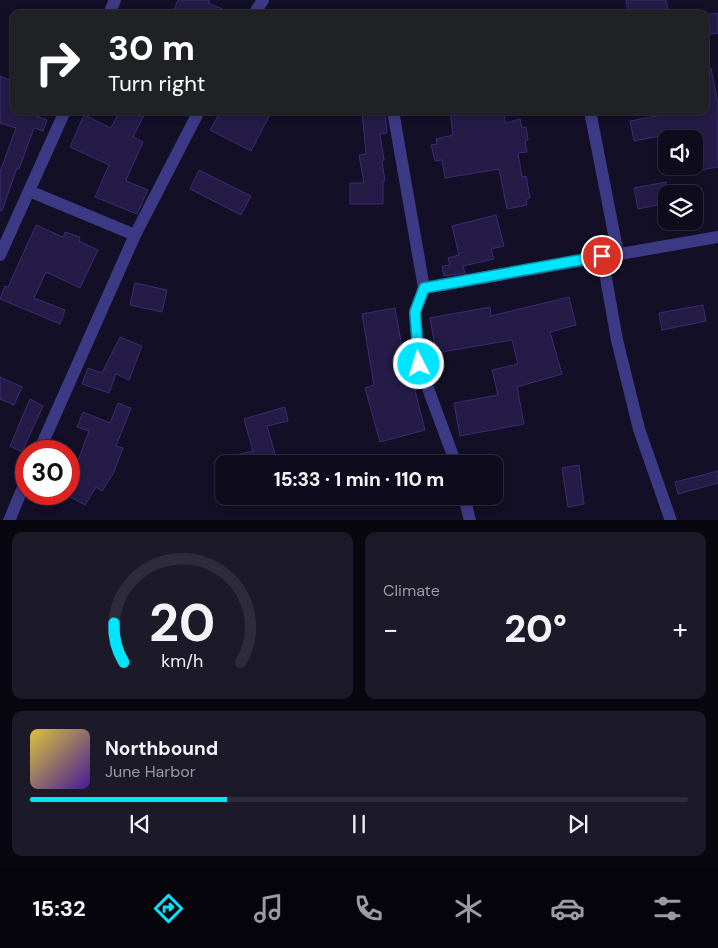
<!DOCTYPE html>
<html lang="en">
<head>
<meta charset="utf-8">
<style>
  body { margin:0; font-family:"DM Sans",sans-serif; background:#1c1929; color:#f1f3f6; height:100vh; display:flex; flex-direction:column; font-size:19px; white-space:nowrap }
  * { box-sizing:border-box; margin:0 }
  p { font-size:16px; color:#9b9ba3 }
  .icon { flex:none; width:28px; height:28px; fill:none; stroke:currentColor; stroke-width:2; stroke-linecap:round; stroke-linejoin:round }
  .map { position:relative; height:520px; overflow:hidden }
  .drawer { display:flex; flex-direction:column; gap:12px; padding:12px; background:#08060f; flex:1 }
  .drawer>* { flex:none }
  .hud { position:absolute; left:10px; top:10px; width:699px; height:105px; border-radius:10px; box-shadow:0 2px 8px #0003,0 0 0 1px #2e2b3b; background:#202124; color:#fff; overflow:hidden }
  .fabs { position:absolute; left:658px; top:130px; display:grid; gap:10px }
  .fabs a { display:grid; place-items:center; width:45px; height:45px; border-radius:10px; background:#0e0b1c; box-shadow:0 2px 8px #0003,0 0 0 1px #2e2b3b; font-size:25px }
  .speed { position:absolute; left:15px; top:440px; display:flex; gap:10px; font-size:25px; font-weight:700; text-align:center }
  .speed>* { display:grid; place-content:center; width:65px; height:65px; border-radius:50%; background:#0e0b1c; box-shadow:0 2px 8px #0003,0 0 0 1px #2e2b3b; line-height:1 }
  .speed .limit { border:8px solid #d22; background:#fff; color:#111 }
  .pin { position:absolute; display:grid; place-items:center; width:42px; height:42px; color:#fff; margin:-21px; border:2px solid #fff; border-radius:50%; box-shadow:0 1px 5px #0007 }
  .me { position:absolute; width:55px; margin:-28px; rotate:355deg; stroke-linejoin:round; filter:drop-shadow(0 0 4px #0008) }
  .turn { display:flex; align-items:center; gap:18px; height:105px; padding:0 15px; font-size:22px }
  .turn .icon { width:65px; height:65px; stroke-width:2.5 }
  .turn b { display:block; font-size:35px; line-height:42px }
  .big { font-size:38px; font-weight:800; line-height:1.1 }
  .drawer .tile { flex:1; display:flex; flex-direction:column; justify-content:center; gap:8px; min-width:0; padding:0 18px; border-radius:10px; background:#1c1929 }
  .drawer .dial { align-items:center; gap:0 }
  .dial svg { height:130px; overflow:visible; fill:none; stroke:#2e2b3b; stroke-width:7; stroke-linecap:round; text-anchor:middle }
  .dial text { fill:#f1f3f6; stroke:none }
  .song { display:flex; align-items:center; gap:15px }
  .cover { width:60px; height:60px; border-radius:8px; background:linear-gradient(135deg,hsl(50 70% 55%),hsl(260 70% 35%)) }
  .played { height:5px; border-radius:2px; background:linear-gradient(90deg,#00e5ff 30%,#2e2b3b 30%) }
  .keys { display:flex; justify-content:space-around; direction:ltr }
  .heat { display:flex; justify-content:space-between; align-items:center; font-size:28px; direction:ltr }
  .drawer .tiles { flex:1; display:grid; gap:12px; grid-template-columns:1fr 1fr }
  .tile:last-child { grid-column:span 2 }
  .trip { position:absolute; left:215px; top:455px; width:288px; height:50px; border-radius:10px; background:#0e0b1c; box-shadow:0 2px 8px #0003,0 0 0 1px #2e2b3b; font-weight:800; line-height:50px; text-align:center }
  .tab-bar { display:flex; height:80px; justify-content:space-around; align-items:center; background:#06040b; color:#9b9ba3 }
  .tab-bar .icon { width:35px; height:35px }
  .tab-bar .active { color:#00e5ff }
  .tab-bar b { font-size:22px; color:#f1f3f6 }
  .map>svg:first-child { display:block }
  .building { fill:#241b47; stroke:#3b2d73 }
  .lines { fill:none; stroke-linecap:round; stroke-linejoin:round }
  .minor { stroke:#3d3a85; stroke-width:12 }
  .route-casing { stroke:#0095a6; stroke-width:12 }
  .route { stroke:#00e5ff; stroke-width:9 }
</style>
</head>
<body>
<div class="map">
<svg width="718" height="521" viewBox="0 0 718 521">
  <rect width="100%" height="100%" fill="#130f26"/>
  <!-- building -->
  <path class="building" d="M178,0h32l-2,3 26,11h-62z
    M626,0h40l3,14h-41z
    M718,13v20l-13,2v-20z
    M705,68h6l7,36v63l-18,3 -9,-40 -57,11 -4,-20 52,-10h23z
    M0,76l14,6v29h25l-3,5 11,4 -4,11 -9,-3 -15,41 -2,-1 -15,43 -2,-1v-38l16,-44 -16,-5z
    M120,111h26l-13,26 10,5 -16,36 -1,3 22,9 -11,24 -42,-17 14,-32 -39,-18 14,-32 27,13z
    M221,111h51l-21,40 -41,-21z
    M362,111h23l2,22 -7,1 4,26 -2,1 3,20h-2v23h-33v-21h14l-5,-28 7,-1z
    M450,111h54l1,12 15,-4 2,9 4,-1 2,13 -3,1 2,11 -9,1 4,24 4,-1 4,22 -4,1 1,6 -20,4 -8,-40 -54,9 -3,-18 -7,1 -4,-16 6,-1 -1,-5 17,-4z
    M199,170l52,26 -10,19 -51,-26z
    M666,182v21l-28,6 -4,-21z
    M496,215l8,31 -13,3 3,10 -31,7 2,7 -21,3 -2,-10 8,-1 -2,-7 11,-3 -7,-29z
    M36,225l27,12 2,-5 15,5 -1,4 19,9 -18,38 -34,-16 -12,26 31,12 -5,14 -60,-25 5,-13 3,1z
    M135,283l32,7 -5,22 -32,-7z
    M569,297l7,28 -26,7 12,42 -45,13 7,37 -64,12 -6,-33 44,-8 -6,-25 26,-6 -6,-24 -76,13 -6,-35 60,-11 1,9z
    M703,305l3,16 -44,9 -3,-17z
    M395,308l12,68 4,-1 14,55 -45,12 -15,-54 9,-3 -12,-71z
    M120,337l22,9 -13,34 -13,-6 -7,19 -27,-9 6,-16 14,5z
    M0,377l22,10 -8,18 -14,-6z
    M30,399l13,7 -21,46 -12,-6z
    M118,403l13,5 -15,38 7,2 -10,26 -11,17 -6,-4 -11,18 -16,-9v-21l10,-17 10,-27 -12,-4 6,-15 27,11z
    M285,407l3,14 -21,5 11,38h-58l-1,-5 34,-8 -9,-32z
    M579,465l5,39 -16,3 -6,-39z
    M718,471v12l-40,11 -3,-12z"/>
  <g class="lines">
    <!-- minor -->
    <path class="minor" d="M109,14l6,-14
      M254,14l9,-14
      M393,111l31,177
      M590,111l28,143
      M29,191l106,44
      M0,255l65,-144
      M602,256l15,84 22,89 32,92
      M39,451l96,-216 64,-124
      M434,464l20,-5
      M456,464l-37,-100 -4,-52 9,-24 294,-51
      M464,496l6,25
      M294,497l2,-1
      M9,521l17,-41"/>
  </g>
  <g class="lines">
    <defs>
      <path id="route" d="M419,364l-4,-52 9,-24 178,-32"/>
    </defs>
    <!-- route casing -->
    <use href="#route" class="route-casing"/>
    <!-- route -->
    <use href="#route" class="route"/>
  </g>
</svg>
<div class="fabs">
<a><svg class="icon" aria-label="sound" viewBox="0 0 24 24"><path d="M4 9h4l5-4v14l-5-4H4zM17 9q2 3 0 6"/></svg></a>
<a><svg class="icon" aria-label="layers" viewBox="0 0 24 24"><path d="M12 4l9 5-9 5-9-5zM3 14l9 5 9-5"/></svg></a>
</div>
<div class="speed"><div class="limit">30</div></div>
<div class="pin" style="left:602px;top:256px;background:#d93025"><svg class="icon" aria-label="arrive" viewBox="0 0 24 24"><path d="M6 21V4h12l-3 4 3 4H6"/></svg></div>
<svg class="me" style="left:419px;top:364px" viewBox="-20 -20 40 40"><circle r="17" fill="#00e5ff" stroke="#fff" stroke-width="3"/><path d="M0-11L8 9 0 5-8 9z" fill="#fff"/></svg>
<div class="trip">15:33 · 1 min · 110 m</div>
<div class="hud">
<div class="turn"><svg class="icon" aria-label="right" viewBox="0 0 24 24"><path d="M7 20v-9h11M14 6l5 5-5 5"/></svg><div><b>30 m</b>Turn right</div></div>
</div>
</div>
<section class="drawer">
<div class="tiles">
<div class="tile dial"><svg viewBox="0 0 100 80">
<path d="M14 69A42 42 0 1 1 86 69"/>
<path d="M14 69A42 42 0 0 1 8 45" stroke="#00e5ff"/>
<text x="50" y="56" font-size="32" font-weight="700">20</text>
<text x="50" y="72" font-size="11">km/h</text>
</svg></div>
<div class="tile"><p>Climate</p>
<div class="heat"><a>−</a><b class="big">20°</b><a>+</a></div>
</div>
<div class="tile">
<div class="song"><i class="cover"></i><div><b>Northbound</b><p>June Harbor</p></div></div>
<div class="played"></div>
<div class="keys"><svg class="icon" aria-label="previous" viewBox="0 0 24 24"><path d="M18 5L8 12l10 7zM5 5v14"/></svg><svg class="icon" aria-label="pause" viewBox="0 0 24 24"><path d="M8 5v14M16 5v14"/></svg><svg class="icon" aria-label="next" viewBox="0 0 24 24"><path d="M6 5l10 7-10 7zM19 5v14"/></svg></div>
</div>
</div>
</section>
<nav class="tab-bar">
<b>15:32</b>
<svg class="icon active" aria-label="directions" viewBox="0 0 24 24"><path d="M12 3l9 9-9 9-9-9zM9 14v-3h6M13 9l2 2-2 2"/></svg>
<svg class="icon" aria-label="music" viewBox="0 0 24 24"><path d="M9 18V5l10-2v13"/><circle cx="6" cy="18" r="3"/><circle cx="16" cy="16" r="3"/></svg>
<svg class="icon" aria-label="phone" viewBox="0 0 24 24"><path d="M5 4h4l2 5-3 2q2 4 5 5l2-3 5 2v4C11 20 4 13 5 4z"/></svg>
<svg class="icon" aria-label="climate" viewBox="0 0 24 24"><path d="M12 3v18M4 7l16 10M4 17L20 7"/></svg>
<svg class="icon" aria-label="car" viewBox="0 0 24 24"><path d="M5 17H2v-5l4-1 3-4h7l3 4 3 1v5h-3M9 17h6M6 11h13"/><circle cx="7" cy="17" r="2"/><circle cx="17" cy="17" r="2"/></svg>
<svg class="icon" aria-label="filters" viewBox="0 0 24 24"><path d="M4 7h16M4 17h16"/><circle cx="9" cy="7" r="2"/><circle cx="15" cy="17" r="2"/></svg>
</nav>
</body>
</html>
